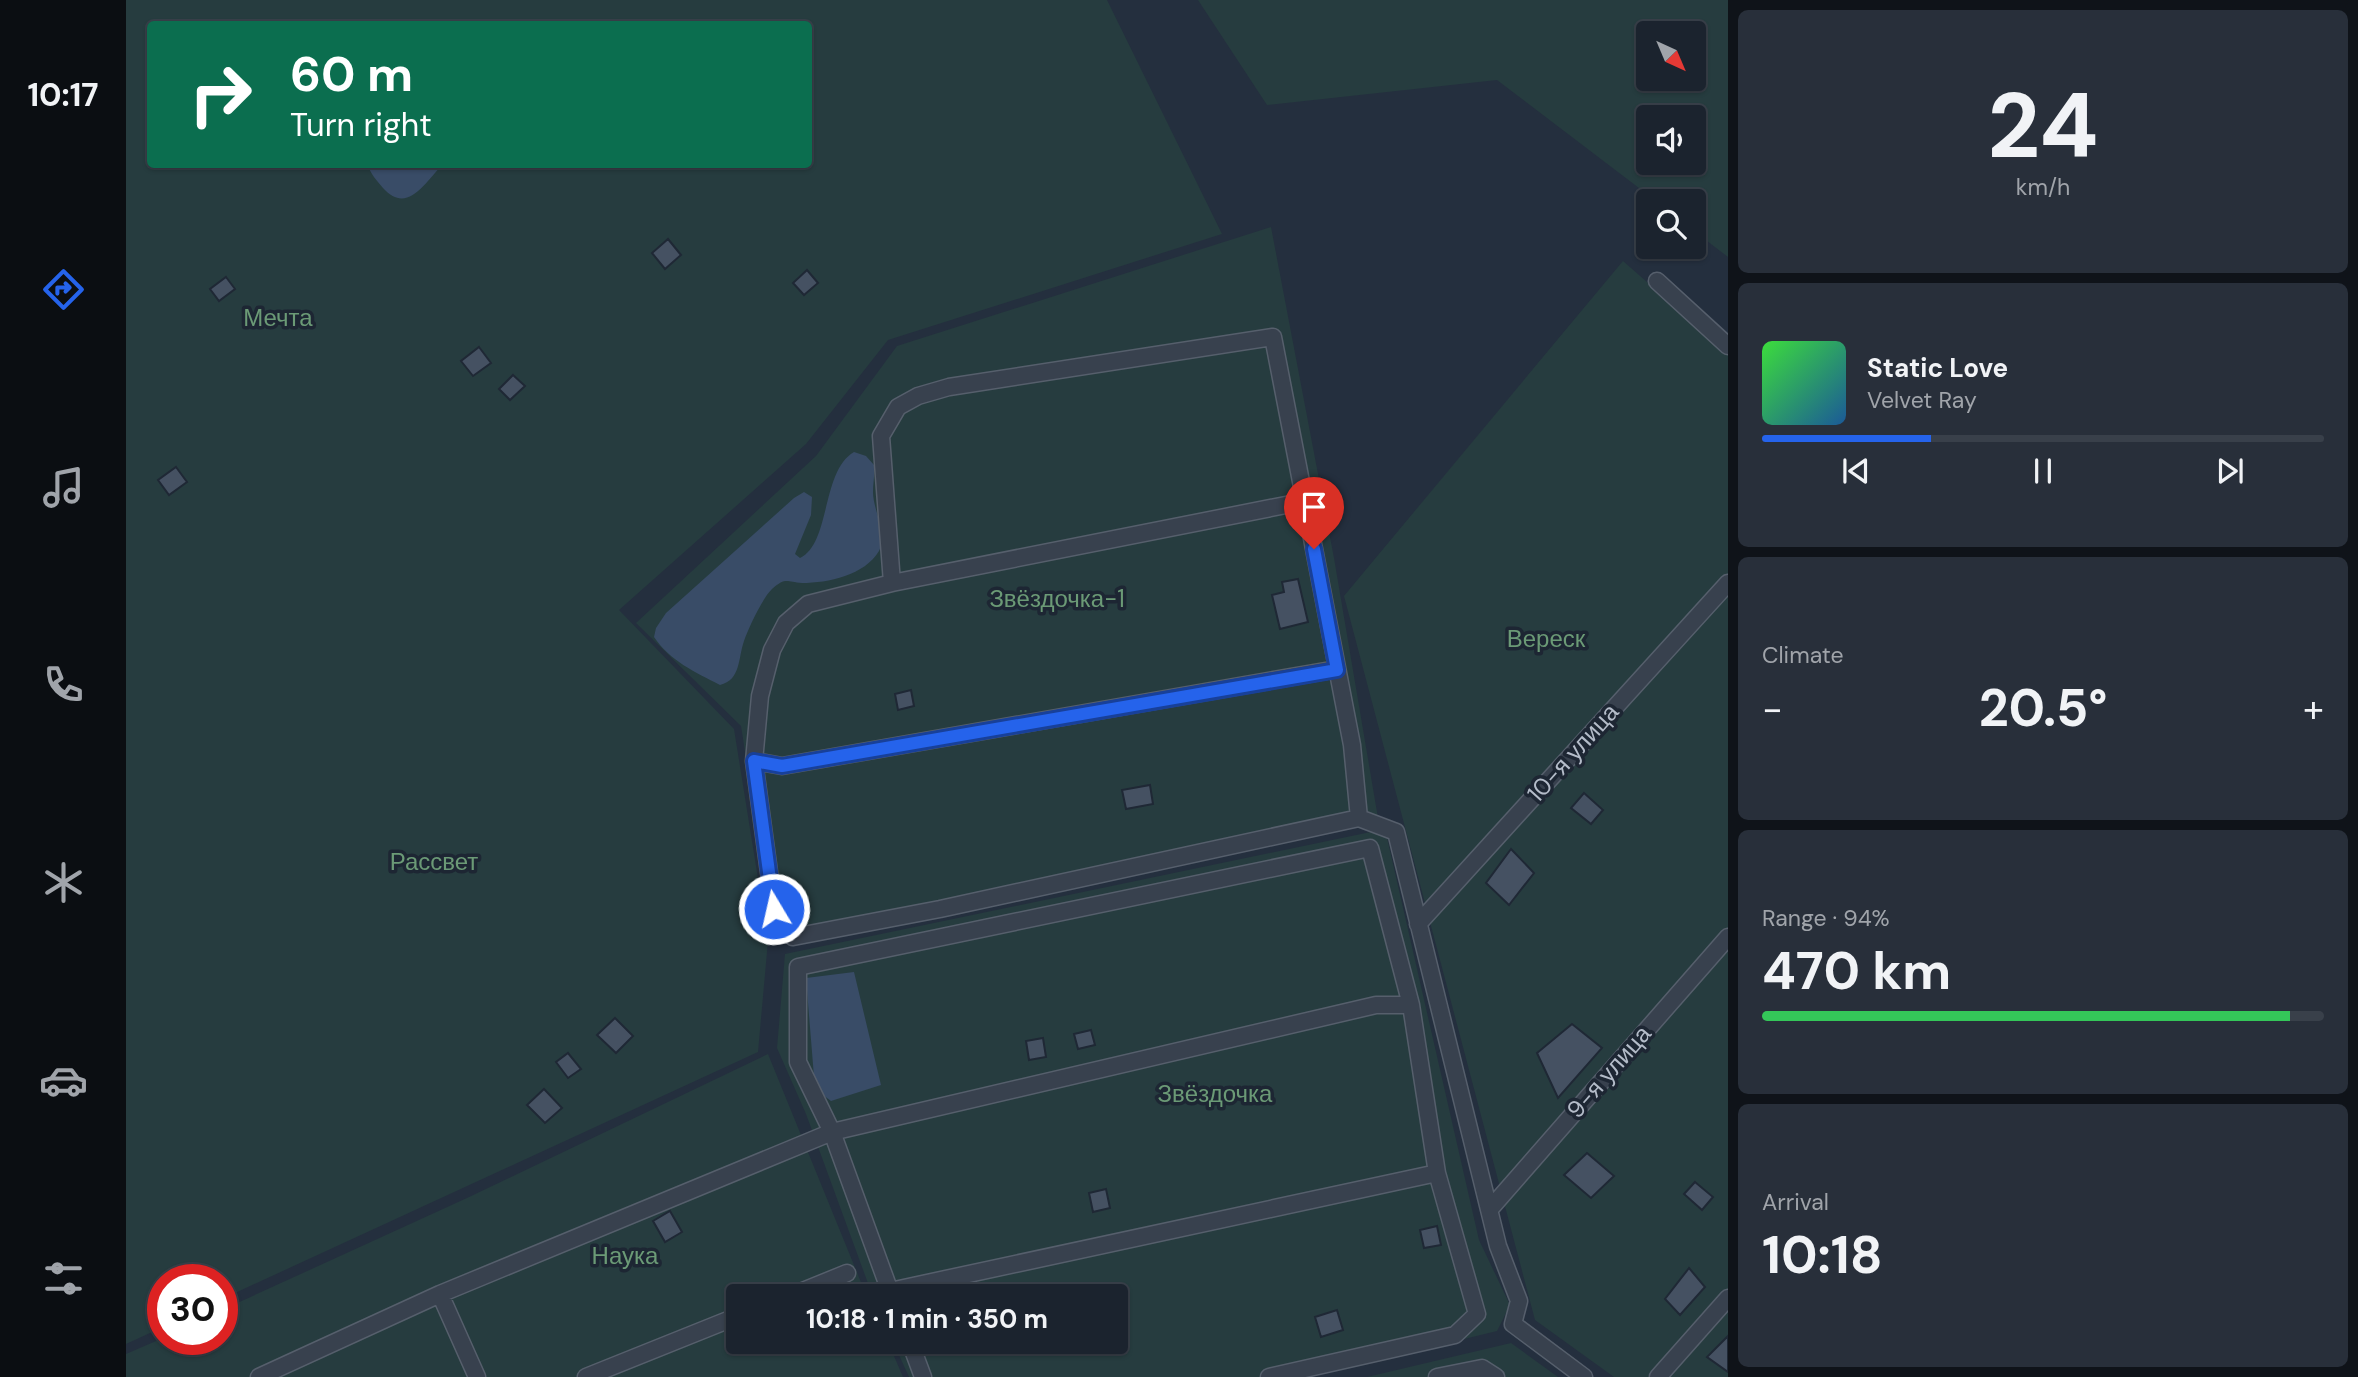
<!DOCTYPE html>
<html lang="en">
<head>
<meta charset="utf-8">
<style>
  body { margin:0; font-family:"DM Sans",sans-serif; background:#282f3a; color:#f1f3f6; height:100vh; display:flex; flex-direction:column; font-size:26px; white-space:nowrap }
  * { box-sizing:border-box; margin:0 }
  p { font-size:23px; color:#a0a4aa }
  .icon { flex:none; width:38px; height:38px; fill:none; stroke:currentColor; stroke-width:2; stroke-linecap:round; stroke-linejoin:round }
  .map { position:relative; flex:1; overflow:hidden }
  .panel { display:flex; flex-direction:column; gap:10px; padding:10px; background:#0f1319; width:630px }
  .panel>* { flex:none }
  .guide { position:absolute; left:21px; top:21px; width:665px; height:147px; border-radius:7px; box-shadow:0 2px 5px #0004,0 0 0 2px #39404a; background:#0b6e4f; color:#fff; overflow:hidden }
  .needle { width:46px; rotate:136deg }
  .tools { position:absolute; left:1510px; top:21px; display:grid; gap:14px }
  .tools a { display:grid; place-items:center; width:70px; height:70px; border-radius:7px; background:#1b232e; box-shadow:0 2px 5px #0004,0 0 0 2px #39404a; font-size:35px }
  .speed { position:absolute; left:21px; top:1264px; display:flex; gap:14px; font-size:35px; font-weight:700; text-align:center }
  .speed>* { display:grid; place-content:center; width:91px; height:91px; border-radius:50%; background:#1b232e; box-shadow:0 2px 5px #0004,0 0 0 2px #39404a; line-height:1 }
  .speed .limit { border:10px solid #d22; background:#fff; color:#111 }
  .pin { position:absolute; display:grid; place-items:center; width:60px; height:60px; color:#fff; margin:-72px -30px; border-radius:50% 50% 50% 0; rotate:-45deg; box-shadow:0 0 7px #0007 }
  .pin .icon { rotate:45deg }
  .me { position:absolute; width:77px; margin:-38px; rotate:351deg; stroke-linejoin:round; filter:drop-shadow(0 0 5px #0008) }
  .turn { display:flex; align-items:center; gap:24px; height:147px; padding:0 28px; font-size:32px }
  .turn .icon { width:91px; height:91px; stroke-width:2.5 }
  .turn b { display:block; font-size:49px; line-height:60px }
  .big { font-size:52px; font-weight:700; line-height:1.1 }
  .panel .tile { flex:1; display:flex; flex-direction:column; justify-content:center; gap:10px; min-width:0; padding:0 24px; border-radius:10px; background:#282f3a }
  .panel .dial { align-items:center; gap:0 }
  .dial b { font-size:91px; line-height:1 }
  .song { display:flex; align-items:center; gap:21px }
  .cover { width:84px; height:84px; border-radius:10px; background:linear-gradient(135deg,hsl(120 70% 55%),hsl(210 70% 35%)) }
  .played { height:7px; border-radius:4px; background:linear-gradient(90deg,#2563eb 30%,#39404a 30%) }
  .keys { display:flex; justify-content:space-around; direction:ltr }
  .heat { display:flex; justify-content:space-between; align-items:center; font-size:38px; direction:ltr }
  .charge { height:10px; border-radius:5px; background:linear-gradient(90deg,#34c759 94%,#39404a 0) }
  .trip { position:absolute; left:600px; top:1284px; width:402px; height:70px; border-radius:7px; background:#1b232e; box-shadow:0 2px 5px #0004,0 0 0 2px #39404a; font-weight:700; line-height:70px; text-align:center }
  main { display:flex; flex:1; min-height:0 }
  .menu { display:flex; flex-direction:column; width:126px; justify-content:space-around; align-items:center; background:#0b0e12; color:#a0a4aa }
  .menu .icon { width:49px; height:49px }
  .menu .selected { color:#2563eb }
  .menu b { font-size:32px; color:#f1f3f6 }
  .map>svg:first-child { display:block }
  .green { fill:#263c3f; fill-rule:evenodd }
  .water { fill:#394c67 }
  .building { fill:#455162; stroke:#1f2835; stroke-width:2 }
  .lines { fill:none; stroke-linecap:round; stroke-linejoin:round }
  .street-casing { stroke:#565f6c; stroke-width:19 }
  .street { stroke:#38414e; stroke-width:16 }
  .route-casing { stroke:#184099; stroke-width:18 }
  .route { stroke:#2563eb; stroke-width:12 }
  .labels { text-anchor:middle; stroke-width:7; stroke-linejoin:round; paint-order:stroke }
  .park-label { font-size:24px; fill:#6b9a76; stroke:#1d2633 }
  .street-label { font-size:24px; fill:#b4bcc9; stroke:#1d2633 }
</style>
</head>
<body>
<main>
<nav class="menu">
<b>10:17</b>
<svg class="icon selected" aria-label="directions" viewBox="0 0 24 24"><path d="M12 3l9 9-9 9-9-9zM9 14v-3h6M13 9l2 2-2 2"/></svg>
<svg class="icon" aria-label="music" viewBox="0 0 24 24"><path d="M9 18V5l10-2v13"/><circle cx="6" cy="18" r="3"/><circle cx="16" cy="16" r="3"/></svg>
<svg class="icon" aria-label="phone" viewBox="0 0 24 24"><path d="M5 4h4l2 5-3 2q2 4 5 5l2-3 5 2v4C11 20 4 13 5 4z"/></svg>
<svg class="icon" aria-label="climate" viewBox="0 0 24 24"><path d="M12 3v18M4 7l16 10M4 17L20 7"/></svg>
<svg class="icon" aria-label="car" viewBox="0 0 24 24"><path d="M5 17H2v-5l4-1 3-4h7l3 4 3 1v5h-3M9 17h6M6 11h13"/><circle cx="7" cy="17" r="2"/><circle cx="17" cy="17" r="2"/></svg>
<svg class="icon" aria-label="filters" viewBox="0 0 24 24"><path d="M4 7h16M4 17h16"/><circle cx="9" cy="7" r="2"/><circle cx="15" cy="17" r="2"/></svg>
</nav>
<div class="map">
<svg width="1602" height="1377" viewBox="0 0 1602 1377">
  <rect width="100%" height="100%" fill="#242f3e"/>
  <!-- green -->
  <path class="green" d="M0,0h981l115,234 -334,106 -82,104 -187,166 115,119 34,212 -10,111 -536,247v-20h-59v48l-37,17zM24,24h658v140h-658z
    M1072,0h530v257l-34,-26v-30h-38l-159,-121 -230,25zM1568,33v46h-46v-46zM1568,117v46h-46v-46z
    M1145,227l63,331 44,260 -592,123 -15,-24 -30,-191 -105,-103 180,-167 81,-110z
    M1497,261l105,92v1024h-114l-79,-57 -191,-724z
    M1259,829l94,411 31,65 -13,26 -189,46h-399l-16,-35h223v-45h-243l-67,-183 -29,-66 8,-94z
    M642,1054l99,243h-129v45h150l15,35h-777v-23l37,-16 59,1v-29l245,-112z
    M1385,1343l47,34h-191z"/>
  <!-- water -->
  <path class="water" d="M242,165v-1l74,1c-17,18 -35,50 -59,23 -6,-7 -13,-15 -15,-23z
    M728,452l12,4 8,9c1,10 -1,18 -1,27 0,18 15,42 6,59 -14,24 -51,32 -77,32 -16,-1 -16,-6 -30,6 -9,8 -24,40 -28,52 -6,17 -3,39 -24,44 -25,-13 -50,-24 -66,-48l2,-9 10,-15 128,-115 10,-6 8,5 -1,18 -16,39 5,4c31,-15 21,-87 54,-106z
    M728,972l27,113 -50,16 -16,-12 -9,-111z"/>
  <!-- building -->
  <path class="building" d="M542,239l13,16 -16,14 -13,-16z
    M681,270l11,13 -14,12 -11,-12z
    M100,277l9,12 -16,12 -9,-12z
    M353,347l12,16 -18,13 -12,-15z
    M387,375l12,11 -15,14 -11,-11z
    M50,467l11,15 -18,13 -11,-15z
    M1172,579l10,43 -28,7 -8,-34 12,-3 -2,-10z
    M785,690l3,16 -16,4 -3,-16z
    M1024,785l3,19 -27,5 -4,-19z
    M1458,793l19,17 -12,14 -20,-16z
    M1385,849l23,24 -25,32 -23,-22z
    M489,1018l18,18 -17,17 -19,-18z
    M1446,1024l30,24 -44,50 -21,-45z
    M965,1030l4,15 -17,4 -4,-15z
    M917,1038l3,19 -17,3 -3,-19z
    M442,1053l13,16 -13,9 -12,-16z
    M418,1089l18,19 -17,15 -18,-18z
    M1461,1153l27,23 -23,22 -27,-23z
    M1569,1182l18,15 -11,13 -18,-16z
    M980,1189l4,19 -17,4 -4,-19z
    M544,1211l12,21 -17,10 -12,-21z
    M1311,1226l4,19 -17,3 -4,-18z
    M1563,1268l16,19 -25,28 -15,-16z
    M1211,1310l6,20 -22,7 -6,-20z
    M1602,1336v36l-21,-15z"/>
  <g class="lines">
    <defs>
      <path id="street" d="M1531,281l71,65
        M1180,501l-414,82 -84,21 -22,19 -14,27 -12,46 -6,65 20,148 19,28 147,-28 419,-91 37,14 102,414 21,55 -6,23 71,53
        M766,583l-11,-147 17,-29 20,-11 31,-9 324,-50 79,408 7,73
        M628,761l28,5 555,-97
        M1292,924l310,-341
        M1364,1209l238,-272
        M764,1291l547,-118
        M314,1294l37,83
        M662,1297l59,-24
        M766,1297l-60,-165 -34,-70v-95l572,-119 41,157 26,168 40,141 -22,21 -186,42
        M784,1342l13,35
        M133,1377l181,-83 392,-162 544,-127h35
        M460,1377l152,-61
        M1311,1377l45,-9 14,9
        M1532,1377l70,-79"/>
    </defs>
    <!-- street casing -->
    <use href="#street" class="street-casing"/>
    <!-- street -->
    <use href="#street" class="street"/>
  </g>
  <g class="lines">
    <defs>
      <path id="route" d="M648,909l-20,-148 28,5 555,-96 -23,-121"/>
    </defs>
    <!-- route casing -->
    <use href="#route" class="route-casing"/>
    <!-- route -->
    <use href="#route" class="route"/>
  </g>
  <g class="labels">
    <!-- park labels -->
    <g class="park-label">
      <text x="152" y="326">Мечта</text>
      <text x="931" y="607">Звёздочка-1</text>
      <text x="1420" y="647">Вереск</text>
      <text x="308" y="870">Рассвет</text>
      <text x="1089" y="1102">Звёздочка</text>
      <text x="499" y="1264">Наука</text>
    </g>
    <!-- street labels -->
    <g class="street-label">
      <text transform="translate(1447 753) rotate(-48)" y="8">10-я улица</text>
      <text transform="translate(1483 1072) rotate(-49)" y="8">9-я улица</text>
    </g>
  </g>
</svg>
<div class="tools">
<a><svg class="needle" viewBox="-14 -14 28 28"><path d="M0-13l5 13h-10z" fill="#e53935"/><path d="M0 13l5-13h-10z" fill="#a0a4aa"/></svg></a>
<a><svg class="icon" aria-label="sound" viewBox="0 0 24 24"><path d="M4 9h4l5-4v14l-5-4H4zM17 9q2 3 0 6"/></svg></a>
<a><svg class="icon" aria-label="search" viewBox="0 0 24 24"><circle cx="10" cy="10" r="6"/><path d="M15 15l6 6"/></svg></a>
</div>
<div class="speed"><div class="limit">30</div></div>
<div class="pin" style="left:1188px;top:549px;background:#d93025"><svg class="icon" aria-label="arrive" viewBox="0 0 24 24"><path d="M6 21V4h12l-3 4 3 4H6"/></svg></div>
<svg class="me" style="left:648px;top:909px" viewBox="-20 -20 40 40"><circle r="17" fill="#2563eb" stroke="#fff" stroke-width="3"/><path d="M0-11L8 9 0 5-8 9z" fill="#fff"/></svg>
<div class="trip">10:18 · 1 min · 350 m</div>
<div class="guide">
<div class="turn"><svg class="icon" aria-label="right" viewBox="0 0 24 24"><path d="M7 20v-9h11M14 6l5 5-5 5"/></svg><div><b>60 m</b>Turn right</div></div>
</div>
</div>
<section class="panel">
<div class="tile dial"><b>24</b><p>km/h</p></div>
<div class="tile">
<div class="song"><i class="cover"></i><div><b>Static Love</b><p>Velvet Ray</p></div></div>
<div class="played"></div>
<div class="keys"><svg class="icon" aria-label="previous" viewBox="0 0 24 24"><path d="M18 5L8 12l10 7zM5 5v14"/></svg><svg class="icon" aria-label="pause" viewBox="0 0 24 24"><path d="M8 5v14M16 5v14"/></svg><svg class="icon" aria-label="next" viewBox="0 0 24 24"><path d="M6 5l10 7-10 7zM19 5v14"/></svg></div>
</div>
<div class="tile"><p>Climate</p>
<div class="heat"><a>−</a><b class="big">20.5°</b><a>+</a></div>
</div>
<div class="tile"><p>Range · 94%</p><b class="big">470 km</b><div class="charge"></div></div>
<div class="tile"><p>Arrival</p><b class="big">10:18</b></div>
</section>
</main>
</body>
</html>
